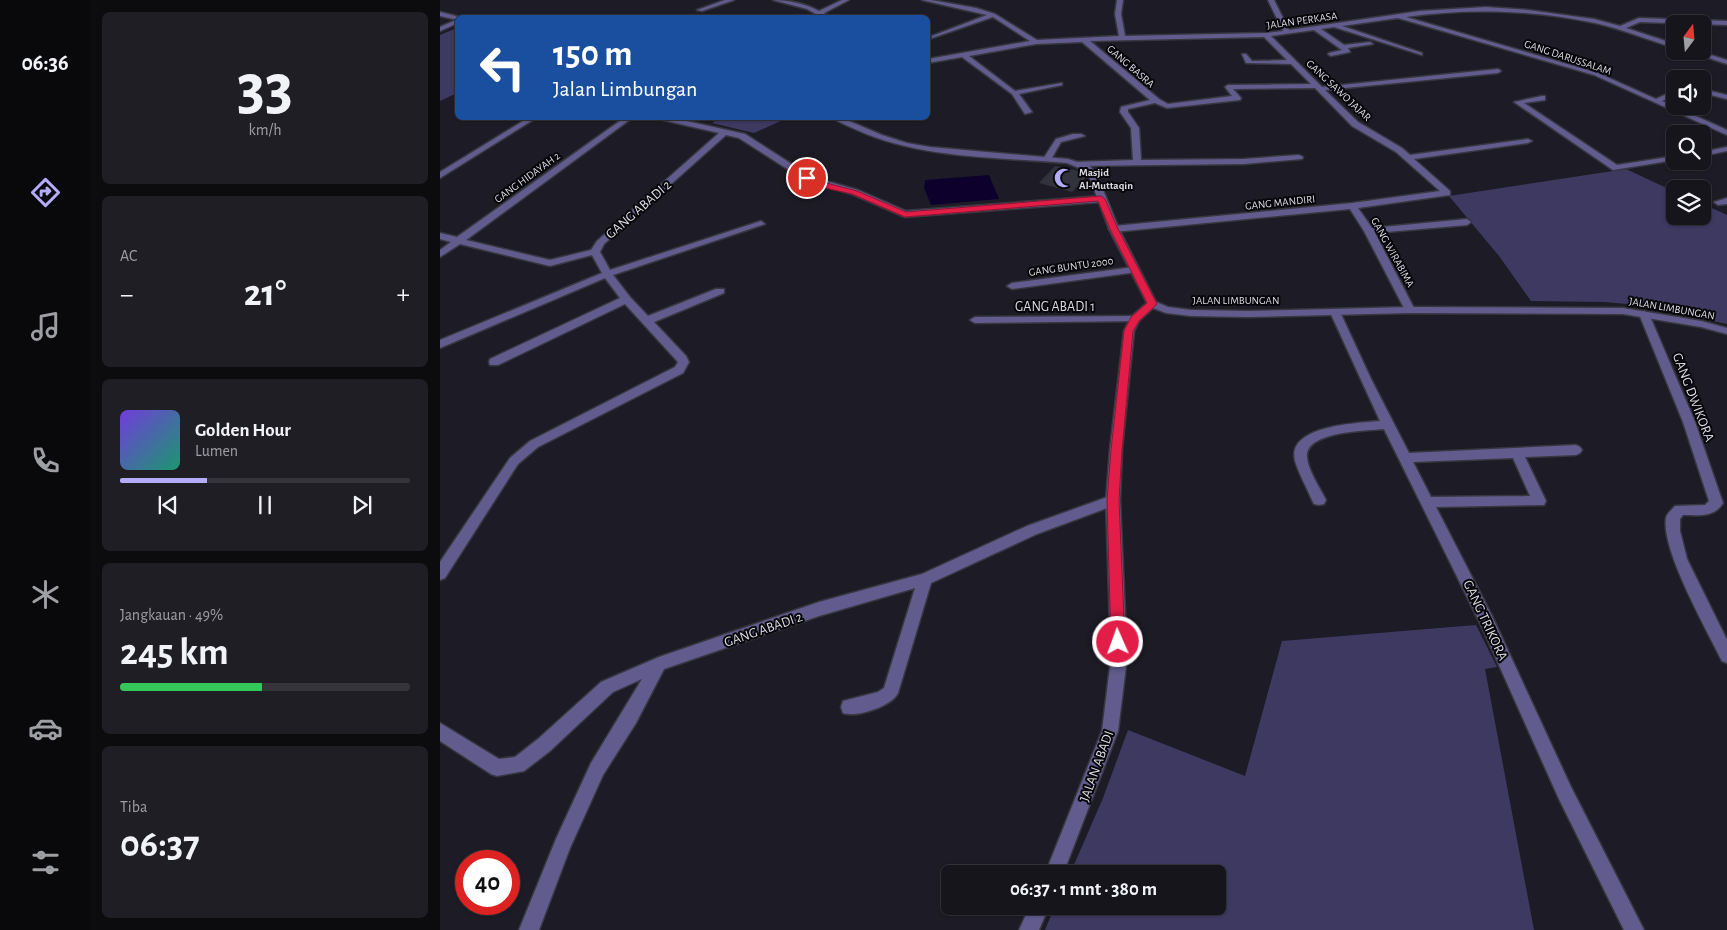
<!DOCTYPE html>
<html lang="id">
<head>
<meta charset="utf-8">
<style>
  body { margin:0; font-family:"Alegreya Sans",sans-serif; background:#1f1e25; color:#f1f3f6; height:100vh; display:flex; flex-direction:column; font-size:19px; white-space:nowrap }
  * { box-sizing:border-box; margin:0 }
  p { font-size:16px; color:#9e9fa3 }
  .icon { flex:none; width:28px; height:28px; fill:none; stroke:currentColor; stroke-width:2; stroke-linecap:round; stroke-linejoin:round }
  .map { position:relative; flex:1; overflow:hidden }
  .panel { display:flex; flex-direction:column; gap:12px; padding:12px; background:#0c0c0f; width:350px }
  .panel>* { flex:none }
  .hud { position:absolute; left:15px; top:15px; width:475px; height:105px; border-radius:8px; box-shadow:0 1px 4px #0004,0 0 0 1px #35343b; background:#1a4fa0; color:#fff; overflow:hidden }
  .needle { width:32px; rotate:16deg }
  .controls { position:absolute; left:1226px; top:15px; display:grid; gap:10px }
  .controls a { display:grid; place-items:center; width:45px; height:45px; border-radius:8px; background:#16151c; box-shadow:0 1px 4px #0004,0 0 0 1px #35343b; font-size:25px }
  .speed { position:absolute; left:15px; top:850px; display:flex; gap:10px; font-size:25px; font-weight:700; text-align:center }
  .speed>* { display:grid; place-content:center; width:65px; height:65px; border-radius:50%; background:#16151c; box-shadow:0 1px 4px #0004,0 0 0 1px #35343b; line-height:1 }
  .speed .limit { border:8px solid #d22; background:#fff; color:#111 }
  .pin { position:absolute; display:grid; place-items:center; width:42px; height:42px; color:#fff; margin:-21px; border:2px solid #fff; border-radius:50%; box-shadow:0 1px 5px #0007 }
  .me { position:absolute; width:55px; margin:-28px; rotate:358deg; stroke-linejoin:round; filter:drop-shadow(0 0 4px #0008) }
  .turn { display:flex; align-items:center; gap:18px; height:105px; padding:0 15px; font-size:22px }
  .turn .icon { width:65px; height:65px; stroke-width:2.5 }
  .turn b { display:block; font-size:35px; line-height:42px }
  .big { font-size:38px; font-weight:700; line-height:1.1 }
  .panel .tile { flex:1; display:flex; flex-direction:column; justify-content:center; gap:8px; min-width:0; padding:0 18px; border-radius:8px; background:#1f1e25 }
  .panel .dial { align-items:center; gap:0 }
  .dial b { font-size:65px; line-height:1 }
  .song { display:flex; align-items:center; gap:15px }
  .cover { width:60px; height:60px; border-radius:8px; background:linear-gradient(135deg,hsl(260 70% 55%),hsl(160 70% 35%)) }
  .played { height:5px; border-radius:2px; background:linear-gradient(90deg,#b4acf9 30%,#35343b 30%) }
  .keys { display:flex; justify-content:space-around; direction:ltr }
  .heat { display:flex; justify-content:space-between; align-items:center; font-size:28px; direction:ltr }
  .charge { height:8px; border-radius:4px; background:linear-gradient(90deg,#34c759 49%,#35343b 0) }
  .trip { position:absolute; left:501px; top:865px; width:285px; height:50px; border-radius:8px; background:#16151c; box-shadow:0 1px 4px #0004,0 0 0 1px #35343b; font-weight:700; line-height:50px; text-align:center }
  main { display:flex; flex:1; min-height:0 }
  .tab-bar { display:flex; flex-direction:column; width:90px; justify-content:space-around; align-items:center; background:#09080b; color:#9e9fa3 }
  .tab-bar .icon { width:35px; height:35px }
  .tab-bar .on { color:#b4acf9 }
  .tab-bar b { font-size:22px; color:#f1f3f6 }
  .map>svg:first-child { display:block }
  .green { fill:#3e3961 }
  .water { fill:#0d002d }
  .building { fill:#32323c }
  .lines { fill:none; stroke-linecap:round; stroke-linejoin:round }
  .minor-casing { stroke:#383740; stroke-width:3 }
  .tertiary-casing { stroke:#383740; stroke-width:3 }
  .minor { fill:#615c8d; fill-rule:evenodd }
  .tertiary { fill:#615c8d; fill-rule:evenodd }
  .route { fill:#e11d48; stroke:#92132f }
  .labels { text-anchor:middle; stroke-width:4; stroke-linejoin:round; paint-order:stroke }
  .far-street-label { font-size:11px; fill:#dcdce3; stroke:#07070b }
  .far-poi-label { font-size:11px; font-weight:bold; fill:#dcdce3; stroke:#07070b; text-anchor:start }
  .street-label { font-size:14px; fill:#dcdce3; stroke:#07070b }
</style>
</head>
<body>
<main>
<nav class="tab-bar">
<b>06:36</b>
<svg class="icon on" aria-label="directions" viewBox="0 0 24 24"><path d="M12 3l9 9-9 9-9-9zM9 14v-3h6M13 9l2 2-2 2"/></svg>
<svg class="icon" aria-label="music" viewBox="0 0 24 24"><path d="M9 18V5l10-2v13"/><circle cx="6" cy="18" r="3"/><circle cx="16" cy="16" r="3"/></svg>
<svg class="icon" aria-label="phone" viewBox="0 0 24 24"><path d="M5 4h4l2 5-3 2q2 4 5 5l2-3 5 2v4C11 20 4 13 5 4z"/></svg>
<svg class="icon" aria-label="climate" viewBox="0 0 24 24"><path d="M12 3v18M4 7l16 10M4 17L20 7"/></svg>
<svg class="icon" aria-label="car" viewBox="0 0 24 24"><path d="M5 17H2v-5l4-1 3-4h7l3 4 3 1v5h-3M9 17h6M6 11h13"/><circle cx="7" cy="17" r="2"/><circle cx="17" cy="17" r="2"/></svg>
<svg class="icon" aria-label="filters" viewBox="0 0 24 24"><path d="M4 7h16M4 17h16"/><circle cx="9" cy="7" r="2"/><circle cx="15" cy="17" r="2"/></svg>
</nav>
<section class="panel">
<div class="tile dial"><b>33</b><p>km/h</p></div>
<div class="tile"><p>AC</p>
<div class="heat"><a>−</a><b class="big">21°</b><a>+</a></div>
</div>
<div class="tile">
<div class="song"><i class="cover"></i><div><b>Golden Hour</b><p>Lumen</p></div></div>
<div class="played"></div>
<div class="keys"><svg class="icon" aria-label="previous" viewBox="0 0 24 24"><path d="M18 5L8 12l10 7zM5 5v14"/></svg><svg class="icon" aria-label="pause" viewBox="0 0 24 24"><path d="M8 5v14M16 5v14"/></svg><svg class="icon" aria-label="next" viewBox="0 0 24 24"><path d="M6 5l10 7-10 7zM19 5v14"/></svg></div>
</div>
<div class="tile"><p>Jangkauan · 49%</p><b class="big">245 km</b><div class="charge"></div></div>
<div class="tile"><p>Tiba</p><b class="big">06:37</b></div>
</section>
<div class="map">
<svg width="1287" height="930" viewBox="0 0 1287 930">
  <rect width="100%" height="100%" fill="#1d1c26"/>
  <!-- green -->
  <path class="green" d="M17,28v65l-17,8v-66z
    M280,118h64l1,1 -31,14 -42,-10z
    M1186,169l49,23v24h27l1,-12 24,11v109l-88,-19 -35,-3 -73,-1 -32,-45 -50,-60z
    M1036,625l21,42 -12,2 49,261h-489l10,-24h163v-32h-148l33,-76 25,-68 117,46 37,-135z"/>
  <!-- water -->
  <path class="water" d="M549,175l10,24 -68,6 -7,-17 1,-8z"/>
  <!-- building -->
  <path class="building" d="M615,166l29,6 3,4 -15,16 -33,-9z"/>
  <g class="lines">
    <defs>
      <path id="minor" d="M285,0h9l-32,11 -5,-1z
        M333,0c16,0 33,4 46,11l23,-11h7l-25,13 8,5h-9l-16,-9z
        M482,0h9l45,8 19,6 42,26 82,-4 -4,-22 2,-14h6l-2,14 4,22 141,-3 17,-2 -15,-31h6l15,30 131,-19 66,-4 42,3 66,9 26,7 19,-8 88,3v4l-87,-3 -14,6 49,16v4c-27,-8 -53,-19 -80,-25 -61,-13 -127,-15 -189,-6l192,56 58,26 19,-9v5l-13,6 65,29v5l-133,-60 -196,-57 -56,8 80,27v2l-88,-28 -13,2 23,16 26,-3 3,2 -25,4 2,4 -19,4 -3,-2 1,-1 13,-3 -28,-20 -43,6 51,51 176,-18 3,2 -3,2 -173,17 33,32 44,26 8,7 118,-16 4,2 -4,2 -114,16 36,32v4l-92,13 14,20 95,-9 4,3 -4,3 -92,8 40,77 -5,3 -5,-3 -41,-79 -14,-22 -236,23 -5,-3 5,-3 238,-23 88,-12 -44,-39 -44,-26 -37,-38 -82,1 8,9 -1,2 -73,8 -12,-5 -27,6v3l11,16 2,32 103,-1 55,-4 4,2 -1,2 -58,5 -167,2 -4,-2 1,-2 59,-2 -2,-32 -11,-16 1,-5 29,-7 -68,-58 -46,2 -67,12 46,35 47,-8v2l-43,9 13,18 -7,2 -13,-20 -50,-37 -34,6v-4l102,-18 -37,-24 -61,21v-2l55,-21zM824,37l23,23 -35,1 -6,-7h-4l4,9 45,1 20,20 -83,1 -3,2 7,9 -64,8 -9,-5 -69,-58z
        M18,19v4l-18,8v-4z
        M1247,51h11l29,9v4z
        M1262,89l25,6v4l-25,-6z
        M1102,96h3v4l-21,3 93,62 58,-9v4l-62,10 -99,-68z
        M88,118h8l-96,60v-6z
        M184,118h8l-166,122 84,20 41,-10 6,-9 122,-108 -56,-13v-2h10l72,16 67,43 46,13 48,21 195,-15 4,3 -4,3 -196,15 -53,-23 -46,-13 -67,-43 -13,-3 -122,109 -4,8 10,18 148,-48 3,-1 4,3 -152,51 17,22 18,19 68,-27h8v4l-70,29 32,34 3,6 -6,11 -145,74 -20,17 -73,114 -5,2v-18l70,-104 20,-17 145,-74 3,-5 -53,-58 -127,61h-8l-1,-3 1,-3 130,-61 -15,-20 -165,70v-8l162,-67 -10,-18 -42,11 -90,-22 -20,13v-7l11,-8 -11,-3v-6l17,4z
        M633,134h8l4,2 -24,6 -11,19h-6l-1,-2 13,-20z
        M1287,147v4l-25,5v-4z
        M1287,198v6l-9,1 -4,-3z
        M694,267l3,1v4l-125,17 -5,-3 5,-3z
        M895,309l5,3 31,67 38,74 167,-8 4,2 2,3 -2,3 -4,2 -51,2 21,44 -2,4 -108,2 56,109 79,171 73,143h-20l-65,-131 -78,-174 -97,-196c-18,2 -79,2 -77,28 1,14 13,31 19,43l-2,4 -5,1 -5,-1 -2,-4c-5,-12 -13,-26 -17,-39 -9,-36 64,-38 85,-40l-50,-109zM1073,458l17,38 -99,1 -18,-35z
        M1204,311l5,3 46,108 28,81c-9,15 -25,12 -40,12l-3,4v12l7,28 40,81v23l-5,-2c-15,-31 -61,-111 -56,-143 1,-5 6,-8 9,-12l30,-1 4,-4 -26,-79 -44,-108z
        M695,316l4,1 1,2 -1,2 -164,2 -5,-3 5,-3z
        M673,495l5,1 2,4 -2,4 -81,30 -106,49 -33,110c-6,13 -42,25 -55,20l-2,-6 2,-6 35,-9 6,-4 31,-100 -96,28 -155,53 -28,54 -33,52 -33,73 -31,82h-20l37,-91 35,-76 51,-84 -29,13 -63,59 -26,20 -27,5 -6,-2 -51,-33v-18l59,36 16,-2 23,-18 63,-57 58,-25 160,-55 103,-28 105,-48z"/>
      <path id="tertiary" d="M0,12l20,5 1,1h-3v2l-18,-4z
        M393,118h9l40,17 25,8 23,4 138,12 22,7 7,9 22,54 37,73 12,5 23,3 57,1 162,-4 213,1 78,13 26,7v6l-26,-7 -78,-13 -213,-1 -162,4 -57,-1 -25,-3 -13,-5 -14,13 -5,10 -12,118 -2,51 7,158 -9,73 -55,143h-18l57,-143 9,-73 -5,-158 4,-51 14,-118 7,-14 16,-14 -38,-74 -20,-53 -5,-6 -17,-7c-69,-6 -146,-4 -210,-33 -8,-4 -17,-7 -24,-12z
        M590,906h19l-10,24h-20z"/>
    </defs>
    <!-- minor casing -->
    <use href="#minor" class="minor-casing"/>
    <!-- tertiary casing -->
    <use href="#tertiary" class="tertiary-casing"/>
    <!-- minor -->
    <use href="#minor" class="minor"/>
    <!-- tertiary -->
    <use href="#tertiary" class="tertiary"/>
  </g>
  <!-- route -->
  <path class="route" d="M367,176l23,8 27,7 49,21 195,-16 4,3 13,30 39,75 -18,17 -6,10 -11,119 -3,50 6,142 -2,5 -5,2 -5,-2 -2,-5 -4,-142 4,-50 13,-119 7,-14 16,-14 -37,-74 -12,-28 -193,16 -53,-23 -27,-6 -20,-8v-3z"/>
  <!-- icons -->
  <defs>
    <symbol id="mosque-bare" viewBox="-9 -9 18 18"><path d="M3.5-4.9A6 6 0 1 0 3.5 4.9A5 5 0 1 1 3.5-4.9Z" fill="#b4acf9" stroke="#07070b" stroke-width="2.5" paint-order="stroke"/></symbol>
  </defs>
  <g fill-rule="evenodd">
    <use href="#mosque-bare" x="610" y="164" width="28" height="28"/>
  </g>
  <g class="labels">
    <!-- far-street labels -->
    <g class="far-street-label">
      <text transform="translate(862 20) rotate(-8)" y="4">JALAN PERKASA</text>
      <text transform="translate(1128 57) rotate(18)" y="4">GANG DARUSSALAM</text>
      <text transform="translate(691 66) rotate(41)" y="4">GANG BASRA</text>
      <text transform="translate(899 90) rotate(43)" y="4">GANG SAWO JAJAR</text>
      <text transform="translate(87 177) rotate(-36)" y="4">GANG HIDAYAH 2</text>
      <text transform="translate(840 202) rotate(-6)" y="4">GANG MANDIRI</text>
      <text transform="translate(953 252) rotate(61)" y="4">GANG WIRABIMA</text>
      <text transform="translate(631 266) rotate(-8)" y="4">GANG BUNTU 2000</text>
      <text x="796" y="304">JALAN LIMBUNGAN</text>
      <text transform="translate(1232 308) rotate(10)" y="4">JALAN LIMBUNGAN</text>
    </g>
    <!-- far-poi labels -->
    <g class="far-poi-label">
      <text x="639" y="176">Masjid<tspan x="639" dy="13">Al-Muttaqin</tspan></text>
    </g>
    <!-- street labels -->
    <g class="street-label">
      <text transform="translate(198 209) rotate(-41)" y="5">GANG ABADI 2</text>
      <text x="615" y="311">GANG ABADI 1</text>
      <text transform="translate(1254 397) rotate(69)" y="5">GANG DWIKORA</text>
      <text transform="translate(1046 620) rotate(65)" y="5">GANG TRIKORA</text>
      <text transform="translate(323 629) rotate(-19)" y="5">GANG ABADI 2</text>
      <text transform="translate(656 766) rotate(-70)" y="5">JALAN ABADI</text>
    </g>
  </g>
</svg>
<div class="controls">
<a><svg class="needle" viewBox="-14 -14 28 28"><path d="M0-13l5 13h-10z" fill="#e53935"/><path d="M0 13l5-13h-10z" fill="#9e9fa3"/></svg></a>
<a><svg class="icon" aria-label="sound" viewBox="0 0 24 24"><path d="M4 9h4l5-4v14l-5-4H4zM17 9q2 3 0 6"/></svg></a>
<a><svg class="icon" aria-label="search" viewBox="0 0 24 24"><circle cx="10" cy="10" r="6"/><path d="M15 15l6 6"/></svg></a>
<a><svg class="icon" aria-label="layers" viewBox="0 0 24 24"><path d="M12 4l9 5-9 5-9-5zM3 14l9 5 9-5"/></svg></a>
</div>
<div class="speed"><div class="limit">40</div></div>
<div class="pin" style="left:367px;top:178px;background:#d93025"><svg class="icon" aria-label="arrive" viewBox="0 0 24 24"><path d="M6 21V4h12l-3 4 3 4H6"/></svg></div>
<svg class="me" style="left:678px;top:642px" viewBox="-20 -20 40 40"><circle r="17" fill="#e11d48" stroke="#fff" stroke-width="3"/><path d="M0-11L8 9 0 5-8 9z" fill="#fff"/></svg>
<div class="trip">06:37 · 1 mnt · 380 m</div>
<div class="hud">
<div class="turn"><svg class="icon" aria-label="left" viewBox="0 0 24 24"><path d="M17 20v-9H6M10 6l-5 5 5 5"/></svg><div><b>150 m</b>Jalan Limbungan</div></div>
</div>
</div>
</main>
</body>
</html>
